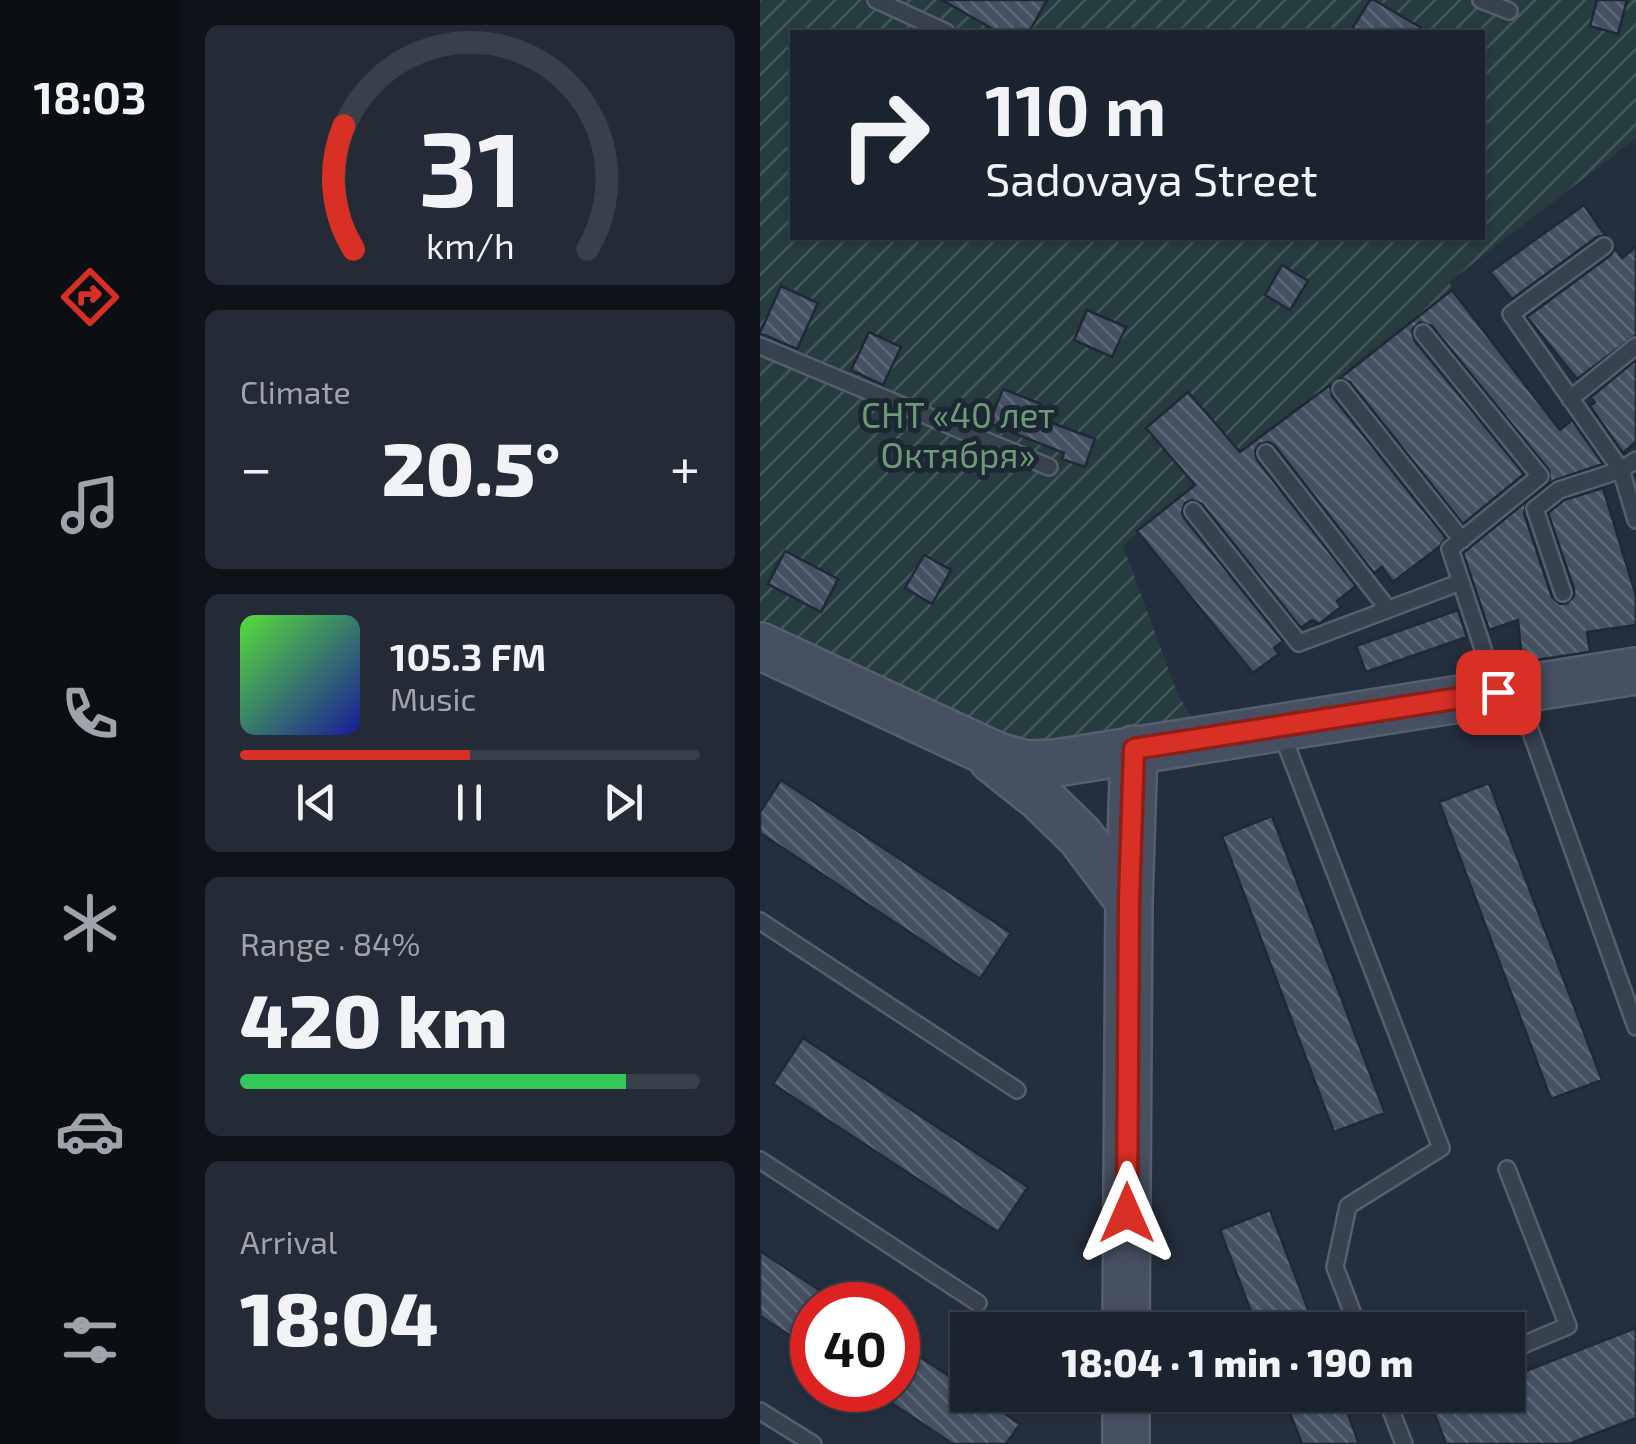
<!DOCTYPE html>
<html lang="en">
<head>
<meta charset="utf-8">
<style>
  body { margin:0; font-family:"Exo 2",sans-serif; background:#242b36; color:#f1f3f6; height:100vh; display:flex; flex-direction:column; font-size:38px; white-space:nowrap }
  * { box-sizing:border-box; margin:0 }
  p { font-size:32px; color:#a0a4aa }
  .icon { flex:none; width:55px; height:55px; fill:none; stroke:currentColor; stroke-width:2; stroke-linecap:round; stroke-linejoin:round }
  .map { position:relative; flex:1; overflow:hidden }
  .details { display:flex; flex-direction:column; gap:25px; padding:25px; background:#0f1319; width:580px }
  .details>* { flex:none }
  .top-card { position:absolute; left:30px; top:30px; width:695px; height:210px; border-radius:0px; box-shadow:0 2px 8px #0004,0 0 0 2px #39404a; background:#1b232e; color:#f1f3f6; overflow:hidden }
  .speed { position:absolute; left:30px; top:1282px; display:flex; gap:20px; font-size:50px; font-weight:700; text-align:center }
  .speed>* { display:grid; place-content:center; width:130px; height:130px; border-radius:50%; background:#1b232e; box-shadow:0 2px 8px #0004,0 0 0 2px #39404a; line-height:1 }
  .speed .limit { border:15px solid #d22; background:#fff; color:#111 }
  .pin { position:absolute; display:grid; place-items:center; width:85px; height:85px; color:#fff; margin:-42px; border-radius:20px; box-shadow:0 5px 15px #0006 }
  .me { position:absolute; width:110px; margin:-55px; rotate:0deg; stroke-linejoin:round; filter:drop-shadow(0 0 8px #0008) }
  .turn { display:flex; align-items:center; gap:35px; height:210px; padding:0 30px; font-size:45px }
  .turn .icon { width:130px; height:130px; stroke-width:2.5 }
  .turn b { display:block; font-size:70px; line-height:85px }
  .big { font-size:75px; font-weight:800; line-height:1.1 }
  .details .widget { flex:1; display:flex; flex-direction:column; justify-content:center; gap:15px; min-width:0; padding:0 35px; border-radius:15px; background:#242b36 }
  .details .dial { align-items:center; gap:0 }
  .dial svg { height:260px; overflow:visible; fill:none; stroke:#39404a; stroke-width:7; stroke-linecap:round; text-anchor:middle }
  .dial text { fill:#f1f3f6; stroke:none }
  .song { display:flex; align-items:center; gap:30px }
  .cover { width:120px; height:120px; border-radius:15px; background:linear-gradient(135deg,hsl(110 70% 55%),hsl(240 70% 35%)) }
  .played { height:10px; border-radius:5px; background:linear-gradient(90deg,#d93025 50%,#39404a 50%) }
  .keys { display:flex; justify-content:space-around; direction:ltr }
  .heat { display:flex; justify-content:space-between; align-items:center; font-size:55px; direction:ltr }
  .charge { height:15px; border-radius:8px; background:linear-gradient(90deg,#34c759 84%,#39404a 0) }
  .trip { position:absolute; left:190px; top:1312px; width:575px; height:100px; border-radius:0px; background:#1b232e; box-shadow:0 2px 8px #0004,0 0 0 2px #39404a; font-weight:800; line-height:100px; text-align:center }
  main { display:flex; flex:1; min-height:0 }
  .menu { display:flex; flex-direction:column; width:180px; justify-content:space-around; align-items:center; background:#0b0e12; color:#a0a4aa }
  .menu .icon { width:70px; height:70px }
  .menu .selected { color:#d93025 }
  .menu b { font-size:45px; color:#f1f3f6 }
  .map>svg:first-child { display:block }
  .garden { fill:url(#garden-furrows); fill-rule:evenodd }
  .building { fill:url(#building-back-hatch); stroke:#1f2835; stroke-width:2.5 }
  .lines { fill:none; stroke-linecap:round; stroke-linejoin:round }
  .lane-casing { stroke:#565f6c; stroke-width:20 }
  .secondary-casing { stroke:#565f6c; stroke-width:50 }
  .lane { stroke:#38414e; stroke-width:15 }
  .secondary { stroke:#465061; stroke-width:45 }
  .route-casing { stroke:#8d1f18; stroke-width:25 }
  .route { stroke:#d93025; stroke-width:18 }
  .labels { text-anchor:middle; stroke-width:10; stroke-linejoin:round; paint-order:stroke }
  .park-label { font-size:35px; fill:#6b9a76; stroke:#1d2633 }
</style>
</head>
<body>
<main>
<nav class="menu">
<b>18:03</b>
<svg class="icon selected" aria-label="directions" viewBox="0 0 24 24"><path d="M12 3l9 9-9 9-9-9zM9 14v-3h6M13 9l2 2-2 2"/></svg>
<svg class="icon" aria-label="music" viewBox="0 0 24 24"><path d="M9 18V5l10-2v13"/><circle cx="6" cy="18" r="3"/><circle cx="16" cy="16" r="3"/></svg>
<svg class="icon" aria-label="phone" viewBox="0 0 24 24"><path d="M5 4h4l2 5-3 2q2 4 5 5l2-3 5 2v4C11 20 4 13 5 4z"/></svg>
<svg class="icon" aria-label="climate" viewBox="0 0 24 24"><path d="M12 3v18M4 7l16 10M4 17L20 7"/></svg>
<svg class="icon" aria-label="car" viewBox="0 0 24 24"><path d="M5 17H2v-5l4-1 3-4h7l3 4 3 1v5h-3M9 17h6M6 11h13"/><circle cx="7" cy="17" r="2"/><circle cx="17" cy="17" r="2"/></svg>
<svg class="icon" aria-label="filters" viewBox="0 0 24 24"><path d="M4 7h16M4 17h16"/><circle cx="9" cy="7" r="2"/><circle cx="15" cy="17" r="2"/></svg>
</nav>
<section class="details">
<div class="widget dial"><svg viewBox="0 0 100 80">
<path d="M14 69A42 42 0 1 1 86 69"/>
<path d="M14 69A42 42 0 0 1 11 31" stroke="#d93025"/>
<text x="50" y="56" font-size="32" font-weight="700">31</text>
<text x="50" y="72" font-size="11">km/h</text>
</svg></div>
<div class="widget"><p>Climate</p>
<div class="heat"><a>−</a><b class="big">20.5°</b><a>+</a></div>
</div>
<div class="widget">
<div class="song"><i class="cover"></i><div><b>105.3 FM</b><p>Music</p></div></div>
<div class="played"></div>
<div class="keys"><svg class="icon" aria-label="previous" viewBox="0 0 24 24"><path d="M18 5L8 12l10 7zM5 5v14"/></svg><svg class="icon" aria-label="pause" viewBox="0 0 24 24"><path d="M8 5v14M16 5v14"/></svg><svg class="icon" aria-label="next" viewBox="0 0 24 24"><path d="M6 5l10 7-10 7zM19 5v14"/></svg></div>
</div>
<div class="widget"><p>Range · 84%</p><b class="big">420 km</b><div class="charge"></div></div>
<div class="widget"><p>Arrival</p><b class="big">18:04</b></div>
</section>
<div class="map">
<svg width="876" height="1444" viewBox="0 0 876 1444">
  <defs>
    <pattern id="garden-furrows" width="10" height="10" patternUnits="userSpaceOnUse" patternTransform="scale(2.5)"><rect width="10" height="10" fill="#263c3f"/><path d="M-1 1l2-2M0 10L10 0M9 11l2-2" fill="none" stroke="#435659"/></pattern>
    <pattern id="building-back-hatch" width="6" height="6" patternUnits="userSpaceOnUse" patternTransform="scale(2.5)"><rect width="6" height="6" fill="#455162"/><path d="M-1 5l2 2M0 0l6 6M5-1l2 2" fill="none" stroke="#5d6877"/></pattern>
  </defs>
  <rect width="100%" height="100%" fill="#242f3e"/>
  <!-- garden -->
  <path class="garden" d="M0,0h876v138l-187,144 5,11 -2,-3 -24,18 2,4 -112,85 -3,-3 -153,117 -39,35 55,149 17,28 -169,26 -266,-125zM32,32h690v206h-690z"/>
  <!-- building -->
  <path class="building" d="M182,0h105l-18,32h-31z
    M610,0h4l54,32h-78z
    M837,0h30l-9,34 -28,-8z
    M824,205l21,30 -8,2 -85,62 -22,-27z
    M876,247v88l-59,44 -50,-62 84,-62 4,-7 7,10z
    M522,265l26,16 -18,29 -25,-15z
    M21,286l37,17 -21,46 -37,-16z
    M692,290l108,140 12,-10 31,44 -48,16 -26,19 21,-18 -1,-11 -117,-144 -12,-4 -8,8 2,10 110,134 -61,50 -113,-142 -10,-4z
    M327,310l39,17 -14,30 -38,-17z
    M109,332l32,15 -18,38 -32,-15z
    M876,360v82l-13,11 -33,-47 5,-4 -4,-5z
    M570,385l2,11 114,142 -7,9 -46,35 -11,-15 -8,6 -99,-127 -6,-4 -9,2 -5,6 2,10 99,126 -19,15 4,6 -22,17 -7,-4 -11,8 -99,-124 -10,-4 -7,3 -3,9 2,6 99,123 -9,7 5,6 -26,19 -116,-142 58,-46 -49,-57 42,-36 52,60z
    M243,389l38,15 -5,13 59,22 -10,28 -23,-8 2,-6 -75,-30z
    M843,488l33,108v29l-49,7 3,20 -68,10 -4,-42 -29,10 -26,-77 65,-53 -4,13 28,84 8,7 7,-1 7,-7v-7l-26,-76 16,-13z
    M25,551l53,28 -17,33 -53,-28z
    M164,555l27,15 -19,34 -27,-16z
    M698,610l9,27 -101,35 -10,-26z
    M21,780l230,153 -31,46 -220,-146v-21z
    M729,783l113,297 -51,19 -112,-297z
    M512,816l113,297 -51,19 -112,-296z
    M43,1038l225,149 -30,45 -225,-148z
    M510,1210l46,120h-58l-38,-100z
    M0,1251l82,54h-30v45l-52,-34z
    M876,1328v90l-67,26h-123l-14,-37 30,-12h46v-17z
    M138,1342l70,47v6h9l43,29 -14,20h-53l-81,-54h26z
    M523,1395h58l18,49h-57z"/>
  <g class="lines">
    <defs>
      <path id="lane" d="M116,0l70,32
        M721,0l28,11
        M844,246l-93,68 110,156 15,-10
        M663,333l117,143 -90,73 46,139
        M0,346l289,121
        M581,389l121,151
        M810,399l66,-53
        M506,453l122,156
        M433,511l106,132 162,-61
        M803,593l-28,-84 24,-19 62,-20 15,50
        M758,696l118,331
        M522,734l159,414 -93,58 -13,61 24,63
        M0,921l257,169
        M0,1160l218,143
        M747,1169l61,157 -60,25
        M625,1395l19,49
        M0,1411l53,33"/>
      <path id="secondary" d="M0,646l237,110 29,8 30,-1 580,-92
        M232,759l49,39 39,38 49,65
        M366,1330l3,-429 5,-152
        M366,1444v-49"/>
    </defs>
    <!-- lane casing -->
    <use href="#lane" class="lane-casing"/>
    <!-- secondary casing -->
    <use href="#secondary" class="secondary-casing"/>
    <!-- lane -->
    <use href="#lane" class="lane"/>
    <!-- secondary -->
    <use href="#secondary" class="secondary"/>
  </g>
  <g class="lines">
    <defs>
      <path id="route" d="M367,1213l2,-312 5,-152 364,-57"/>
    </defs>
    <!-- route casing -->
    <use href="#route" class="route-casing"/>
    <!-- route -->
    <use href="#route" class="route"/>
  </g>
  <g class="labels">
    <!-- park labels -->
    <g class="park-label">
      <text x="198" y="428">СНТ «40 лет<tspan x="198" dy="40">Октября»</tspan></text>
    </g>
  </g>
</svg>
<div class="speed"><div class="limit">40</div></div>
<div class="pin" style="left:738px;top:692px;background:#d93025"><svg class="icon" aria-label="arrive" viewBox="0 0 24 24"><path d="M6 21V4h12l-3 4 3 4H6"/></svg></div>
<svg class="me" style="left:367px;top:1213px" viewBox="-20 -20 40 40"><path d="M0-17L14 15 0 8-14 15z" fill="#d93025" stroke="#fff" stroke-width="4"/></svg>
<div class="trip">18:04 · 1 min · 190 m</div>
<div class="top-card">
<div class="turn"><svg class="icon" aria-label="right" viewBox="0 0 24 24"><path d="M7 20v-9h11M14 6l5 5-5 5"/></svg><div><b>110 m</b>Sadovaya Street</div></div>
</div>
</div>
</main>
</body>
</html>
